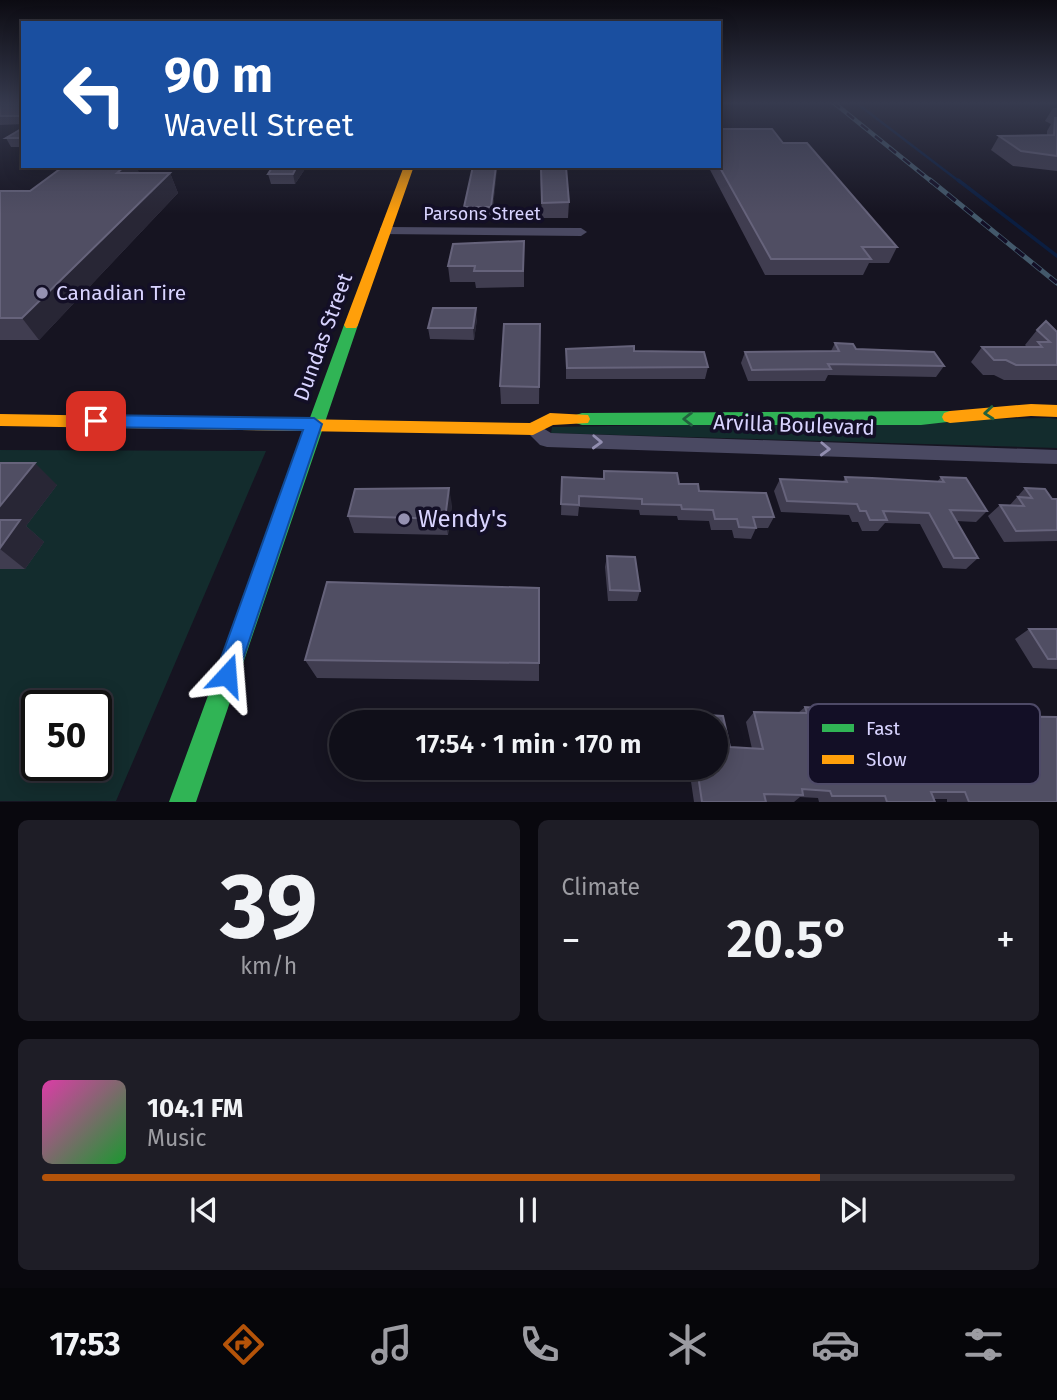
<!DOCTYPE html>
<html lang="en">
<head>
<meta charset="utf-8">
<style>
  body { margin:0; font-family:"Fira Sans",sans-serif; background:#1e1d26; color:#f1f3f6; height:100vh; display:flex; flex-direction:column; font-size:26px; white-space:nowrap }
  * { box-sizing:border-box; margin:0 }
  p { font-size:23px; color:#9c9ca2 }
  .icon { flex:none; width:38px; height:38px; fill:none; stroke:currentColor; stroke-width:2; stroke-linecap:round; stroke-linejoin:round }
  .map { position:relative; height:802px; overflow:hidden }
  .sheet { display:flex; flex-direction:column; gap:18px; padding:18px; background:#09080e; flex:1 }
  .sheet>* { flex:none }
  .hud { position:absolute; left:21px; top:21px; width:700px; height:147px; border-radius:0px; box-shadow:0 4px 18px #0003,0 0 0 2px #302f38; background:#1a4fa0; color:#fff; overflow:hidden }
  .speed { position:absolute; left:21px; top:690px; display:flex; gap:14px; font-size:35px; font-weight:700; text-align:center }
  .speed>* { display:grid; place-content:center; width:91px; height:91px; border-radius:50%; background:#100f19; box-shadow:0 4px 18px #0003,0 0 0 2px #302f38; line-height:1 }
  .speed .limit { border:4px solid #111; border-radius:10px; background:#fff; color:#111 }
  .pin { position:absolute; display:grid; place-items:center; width:60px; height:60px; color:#fff; margin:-30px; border-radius:14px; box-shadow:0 4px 10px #0006 }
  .me { position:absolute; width:77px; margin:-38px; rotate:19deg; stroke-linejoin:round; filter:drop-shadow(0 0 5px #0008) }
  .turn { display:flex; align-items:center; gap:24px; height:147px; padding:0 28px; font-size:32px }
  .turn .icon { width:91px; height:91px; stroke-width:2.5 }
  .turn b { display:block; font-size:49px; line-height:60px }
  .big { font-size:52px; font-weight:600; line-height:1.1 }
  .sheet .tile { flex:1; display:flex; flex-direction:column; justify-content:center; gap:10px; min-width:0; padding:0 24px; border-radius:10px; background:#1e1d26 }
  .sheet .dial { align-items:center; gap:0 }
  .dial b { font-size:91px; line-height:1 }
  .song { display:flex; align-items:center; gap:21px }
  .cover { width:84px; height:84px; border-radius:10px; background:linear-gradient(135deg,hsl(320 70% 55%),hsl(130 70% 35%)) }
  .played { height:7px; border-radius:4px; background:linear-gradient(90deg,#b45309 80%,#302f38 80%) }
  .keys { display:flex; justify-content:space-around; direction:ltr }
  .heat { display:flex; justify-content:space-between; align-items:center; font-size:38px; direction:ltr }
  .sheet .tiles { flex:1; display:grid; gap:18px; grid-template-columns:1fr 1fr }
  .tile:last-child { grid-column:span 2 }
  .trip { position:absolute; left:329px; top:710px; width:399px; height:70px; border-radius:35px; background:#100f19; box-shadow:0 4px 18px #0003,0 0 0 2px #302f38; font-weight:600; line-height:70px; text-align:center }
  .tab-bar { display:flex; height:112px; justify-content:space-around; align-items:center; background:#06060a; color:#9c9ca2 }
  .tab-bar .icon { width:49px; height:49px }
  .tab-bar .current { color:#b45309 }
  .tab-bar b { font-size:32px; color:#f1f3f6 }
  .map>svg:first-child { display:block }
  .green { fill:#132c2d; fill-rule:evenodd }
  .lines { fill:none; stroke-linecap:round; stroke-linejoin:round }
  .stream-far1 { stroke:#0b1e41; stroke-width:2.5 }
  .stream { stroke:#0b1e41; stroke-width:3.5 }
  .street { fill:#4a4962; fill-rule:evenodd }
  .fast { fill:#30b455; fill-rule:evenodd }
  .slow { fill:#ff9f0a; fill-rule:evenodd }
  .rail-far1-casing { stroke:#43596b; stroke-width:4.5 }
  .rail-casing { stroke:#43596b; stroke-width:5 }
  .rail-far1 { stroke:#130f26; stroke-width:2.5; stroke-dasharray:9; stroke-linecap:butt }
  .rail { stroke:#130f26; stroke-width:3.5; stroke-dasharray:11; stroke-linecap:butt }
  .wall { fill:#403d50 }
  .shaded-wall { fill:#282635 }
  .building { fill:#504e63; stroke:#66637b; stroke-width:2 }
  .oneway { stroke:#22623e }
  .oneway2 { stroke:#928eb0 }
  .route { fill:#1a73e8; stroke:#114b97; stroke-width:2 }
  .poi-dot { fill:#9591b1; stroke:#130f26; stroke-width:2.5 }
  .labels { text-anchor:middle; stroke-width:7; stroke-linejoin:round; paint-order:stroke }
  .far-street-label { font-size:18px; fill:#d9d4ff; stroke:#130f26 }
  .poi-label { font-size:21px; fill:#d9d4ff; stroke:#130f26; text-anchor:start }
  .street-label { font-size:21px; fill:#d9d4ff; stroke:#130f26 }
  .near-poi-label { font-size:24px; fill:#d9d4ff; stroke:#130f26; text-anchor:start }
  .key { fill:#130f26; stroke:#4e4a67; stroke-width:2 }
  .key-label { font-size:19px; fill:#d9d4ff }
</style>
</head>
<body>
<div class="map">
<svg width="1057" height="802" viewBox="0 0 1057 802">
  <rect width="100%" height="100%" fill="#161421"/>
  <!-- green -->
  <path class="green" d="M1049,418l8,1v29l-506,-15 1,-6z
    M0,450l266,1 -150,350h-116zM37,705h59v60h-59z"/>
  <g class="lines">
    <!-- stream-far1 -->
    <path class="stream-far1" d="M855,102l105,80"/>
    <!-- stream -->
    <path class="stream" d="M958,180l99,76"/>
    <!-- street -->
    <path class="street" d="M384,227l197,1 6,4 -6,4 -201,-2v-6z
      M533,422l18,11 506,17v14l-510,-17 -7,-2 -16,-16 3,-5z"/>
    <!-- fast -->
    <path class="fast" d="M351,321l7,4 -162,477h-27l175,-477z
      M950,411l6,2 2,4 -2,4 -35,4h-339l-6,-2 -2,-4 2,-4 6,-2z"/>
    <!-- slow -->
    <path class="slow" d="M404,166h10l-56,159 -2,3h-10l-2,-3z
      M1031,404l26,1v12l-26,-1 -81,7 -6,-2 -2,-4 2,-4 6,-2z
      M550,413l38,2 2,4 -2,4 -35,2 -20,10 -533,-9v-12l530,9z"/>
    <defs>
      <path id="rail-far1" d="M833,102l99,80"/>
      <path id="rail" d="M930,180l127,103"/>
    </defs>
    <!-- rail-far1 casing -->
    <use href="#rail-far1" class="rail-far1-casing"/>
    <!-- rail casing -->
    <use href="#rail" class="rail-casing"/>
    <!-- rail-far1 -->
    <use href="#rail-far1" class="rail-far1"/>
    <!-- rail -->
    <use href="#rail" class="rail"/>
  </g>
  <!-- wall -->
  <path class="wall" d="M0,102h23v22l-23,1z
    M1053,108h4v63l-44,-5 -22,-16 8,-14 48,-1v-4l4,-7 -6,-3z
    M23,127v20h-12l-5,-9z
    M783,143l114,104 -8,16h-20l-6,12h-98l-57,-109h11z
    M273,166h34l-12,18h-24l-3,-10z
    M473,166h24l-5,51h-27l-1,-10z
    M540,166h18l-2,1 13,35 -1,16h-26z
    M140,173h30l8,20 -139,147h-39v-149h30z
    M524,241v46l-48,1 -1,-6h-25l-2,-16z
    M477,319l-3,21 -44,-1 -2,-11z
    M540,324l-1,80h-38l-1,-18z
    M1037,330l20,2v48h-53l-10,-5h-11l-12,-13 11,-15h45l-2,-2z
    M835,343l21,6 88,17 -8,11 -108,-2 -3,6h-77l-7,-18 4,-11 86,-1z
    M566,349l68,2 74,16 -3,12h-139z
    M0,463l57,22 -31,41 18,16 -19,27h-25z
    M604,471l75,13 95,33 -6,11h-12l-5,11 -17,-1 -2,-8h-21l-2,-9 -31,-1 -1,-4 -37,-1 -1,-5 -60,-3 -1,9 -17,-1 1,-38 41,2z
    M845,477l92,5 4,-5 46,34 -11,11 -20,-1 22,37 -12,11 -23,-1 -23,-44 -35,-1 -7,8h-16l-4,-9h-6l-3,-7 -68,-3 -7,-21 6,-12 63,3z
    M1025,488l27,11h5v42l-53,1 -16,-26 12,-11 9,1z
    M452,505l-4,30 -94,-2 -6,-17z
    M607,556l33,35 -3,10h-29l-3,-34z
    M1029,629h28v40l-24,-1 -18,-29z
    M305,660l234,3v18l-222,-3z
    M946,706l4,10 107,1v85h-110v-3h-13l1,3h-116l-1,-4 -18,-1 -6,5h-100l-5,-34h27v-45h-32l5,-9 34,2 7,31 22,2 -6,-27 8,-10 44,1 7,-6 40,2z"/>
  <!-- shaded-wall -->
  <path class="shaded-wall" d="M125,166h11l6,12 -25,-5z
    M297,166h10l-12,18 -2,-10z
    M496,166l1,5 -5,46 -1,-10z
    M170,173l8,20 -139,147 -17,-22z
    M476,308l1,11 -3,21 -1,-12z
    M35,463l22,22 -31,41 18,16 -19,27 -25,-20v-43z
    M449,488l3,17 -4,30 -3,-16z"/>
  <!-- building -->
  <path class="building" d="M0,102h23v14h-23z
    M1055,118h2v38l-36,-5 -22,-15 55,-1z
    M23,128v10h-17z
    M719,129h53l11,14h24l90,104h-35l9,12h-100l-52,-93z
    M64,166h61l-8,7h53l-148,145h-22v-127h30z
    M273,166h24l-4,8h-25z
    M473,166h23l-5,41h-27z
    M541,167h25l3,35 -27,1z
    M524,241l-1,30h-49l1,-5h-27l5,-22z
    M433,308h43l-3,20h-45z
    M1046,321l11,11v33h-41l-10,-5h-12l-12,-13h60l-4,-5h12l-13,-12z
    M504,324h36l-1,63 -39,-1z
    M835,343l18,1 3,5 78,3 10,14 -116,-2 3,5 -79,1 -7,-18 94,-1z
    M634,346v5l70,1 4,15 -141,1 -1,-19z
    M0,463h35l-35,43z
    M604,471l73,2 2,11h19l1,7 67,2 8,24h-21l3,11 -17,-1 -2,-8h-22l-2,-9 -31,-1 -1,-4 -39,-1v-5l-63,-3v9l-18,-1 1,-27 42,2z
    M845,477l27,1 72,4 -3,-5 25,1 21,33 -37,-1 28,48h-24l-25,-45 -46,-2 4,9h-17l-4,-9h-6l-3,-7 -70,-3 -7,-22 67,3z
    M449,488l-4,31 -97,-3 7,-27z
    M1025,488l20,1 7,10h5v31l-41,1 -16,-26 24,1 -6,-9 14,1z
    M0,520h20l-20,28z
    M607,556l28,1 5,34 -30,-1z
    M327,582l212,6v75l-234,-3z
    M1029,629h28v30h-9z
    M946,706l4,10 107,1v85h-88l-4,-10h-34l4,10h-48l-2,-6h-53l-2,-5 -28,-2 1,6 -39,-1 2,8h-64l-5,-34h19v-45h-26l-1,-9 34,2 7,31 33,2 -9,-37 53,1 -2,-6 40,2z"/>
  <!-- one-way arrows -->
  <defs><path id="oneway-chevron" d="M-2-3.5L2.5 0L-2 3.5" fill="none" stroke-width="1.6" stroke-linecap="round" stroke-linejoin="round" transform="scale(1.75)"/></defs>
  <g class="oneway">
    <use href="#oneway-chevron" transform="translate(989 413) rotate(175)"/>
    <use href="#oneway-chevron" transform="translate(688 419) rotate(-180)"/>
  </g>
  <g class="oneway2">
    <use href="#oneway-chevron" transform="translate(597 442) rotate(2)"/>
    <use href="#oneway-chevron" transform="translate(825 449) rotate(2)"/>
  </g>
  <!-- sky -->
  <linearGradient id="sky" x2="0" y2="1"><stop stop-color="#0c0b12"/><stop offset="0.48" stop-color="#363a4e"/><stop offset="1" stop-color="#363a4e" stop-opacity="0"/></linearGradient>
  <rect width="1057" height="214" fill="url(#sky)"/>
  <!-- route -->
  <path class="route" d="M96,415l218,3 8,6 -87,259 -8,4 -9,-4 -3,-8 88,-245 -207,-3 -9,-6z"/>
  <!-- markers -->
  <g class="poi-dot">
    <circle cx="42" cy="293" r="7"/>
    <circle cx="404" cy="519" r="7"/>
  </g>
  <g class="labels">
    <!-- far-street labels -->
    <g class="far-street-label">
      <text x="482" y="220">Parsons Street</text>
    </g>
    <!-- poi labels -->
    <g class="poi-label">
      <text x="56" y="300">Canadian Tire</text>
    </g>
    <!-- street labels -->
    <g class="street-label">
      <text transform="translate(323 337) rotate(-70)" y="7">Dundas Street</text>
      <text transform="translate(794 425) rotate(2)" y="7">Arvilla Boulevard</text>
    </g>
    <!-- near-poi labels -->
    <g class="near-poi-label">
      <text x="418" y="527">Wendy's</text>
    </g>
  </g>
  <!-- legend -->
  <rect x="808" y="704" width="232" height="80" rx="10" class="key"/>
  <rect x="822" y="724" width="32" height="8" fill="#30b455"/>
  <rect x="822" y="755" width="32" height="9" fill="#ff9f0a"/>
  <g class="key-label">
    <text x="866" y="735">Fast</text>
    <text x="866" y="766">Slow</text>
  </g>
</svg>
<div class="speed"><div class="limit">50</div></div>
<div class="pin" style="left:96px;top:421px;background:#d93025"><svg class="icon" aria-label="arrive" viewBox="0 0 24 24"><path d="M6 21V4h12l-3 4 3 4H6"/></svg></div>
<svg class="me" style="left:227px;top:675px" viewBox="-20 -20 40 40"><path d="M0-17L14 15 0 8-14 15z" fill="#1a73e8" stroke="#fff" stroke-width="4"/></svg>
<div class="trip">17:54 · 1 min · 170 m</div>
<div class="hud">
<div class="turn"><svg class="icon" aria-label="left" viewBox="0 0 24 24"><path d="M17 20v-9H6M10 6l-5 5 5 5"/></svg><div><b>90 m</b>Wavell Street</div></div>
</div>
</div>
<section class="sheet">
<div class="tiles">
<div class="tile dial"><b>39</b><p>km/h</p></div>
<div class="tile"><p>Climate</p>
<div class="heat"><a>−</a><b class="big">20.5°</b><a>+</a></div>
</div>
<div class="tile">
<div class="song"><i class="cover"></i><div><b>104.1 FM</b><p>Music</p></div></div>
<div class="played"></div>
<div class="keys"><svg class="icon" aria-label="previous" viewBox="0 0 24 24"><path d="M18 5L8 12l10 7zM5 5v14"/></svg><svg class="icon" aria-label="pause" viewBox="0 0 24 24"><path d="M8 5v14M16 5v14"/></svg><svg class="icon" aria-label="next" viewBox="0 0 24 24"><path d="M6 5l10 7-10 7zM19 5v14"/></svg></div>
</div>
</div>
</section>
<nav class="tab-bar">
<b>17:53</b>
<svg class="icon current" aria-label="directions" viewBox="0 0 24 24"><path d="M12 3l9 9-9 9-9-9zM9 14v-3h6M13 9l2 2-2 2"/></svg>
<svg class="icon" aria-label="music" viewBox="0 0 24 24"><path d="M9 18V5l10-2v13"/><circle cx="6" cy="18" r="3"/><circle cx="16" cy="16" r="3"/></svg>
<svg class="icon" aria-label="phone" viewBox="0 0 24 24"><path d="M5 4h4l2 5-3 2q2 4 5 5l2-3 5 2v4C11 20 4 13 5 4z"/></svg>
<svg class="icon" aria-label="climate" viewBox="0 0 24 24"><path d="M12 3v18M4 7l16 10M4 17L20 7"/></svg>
<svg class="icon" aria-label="car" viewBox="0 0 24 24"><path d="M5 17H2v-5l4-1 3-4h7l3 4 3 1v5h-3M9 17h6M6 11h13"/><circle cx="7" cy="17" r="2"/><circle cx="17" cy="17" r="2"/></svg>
<svg class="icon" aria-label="filters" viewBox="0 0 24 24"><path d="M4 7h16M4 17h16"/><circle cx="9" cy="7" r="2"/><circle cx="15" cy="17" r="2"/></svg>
</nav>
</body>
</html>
